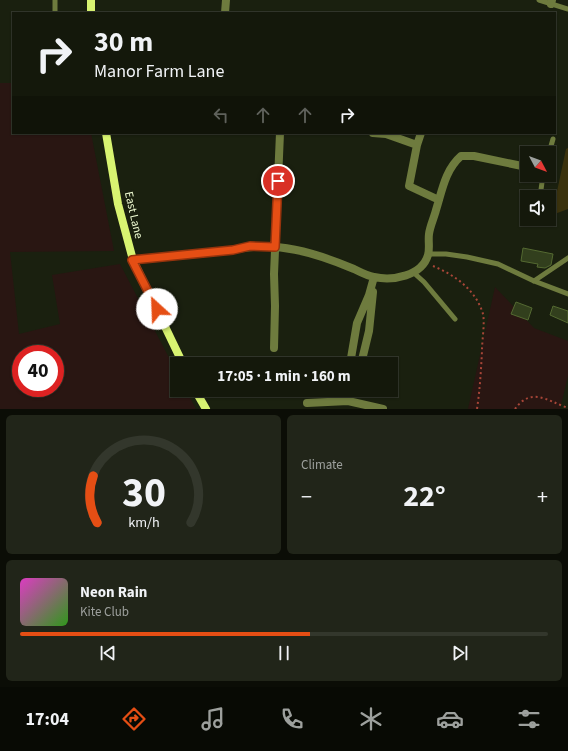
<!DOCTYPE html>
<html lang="en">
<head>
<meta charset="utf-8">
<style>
  body { margin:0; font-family:"Source Sans 3",sans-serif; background:#212519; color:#f1f3f6; height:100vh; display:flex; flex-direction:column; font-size:15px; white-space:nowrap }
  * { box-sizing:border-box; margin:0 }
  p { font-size:13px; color:#9da09d }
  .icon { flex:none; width:22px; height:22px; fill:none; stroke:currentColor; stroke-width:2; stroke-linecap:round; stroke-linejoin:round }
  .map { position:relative; height:409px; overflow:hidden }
  .side { display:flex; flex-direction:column; gap:6px; padding:6px; background:#0b0d06; flex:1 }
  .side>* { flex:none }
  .hud { position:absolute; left:12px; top:12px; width:544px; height:122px; border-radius:0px; box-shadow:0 1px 3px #0004,0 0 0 1px #33372c; background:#14180b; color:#f1f3f6; overflow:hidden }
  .needle { width:26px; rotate:131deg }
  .fabs { position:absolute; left:520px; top:146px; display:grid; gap:8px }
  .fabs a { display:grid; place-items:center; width:36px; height:36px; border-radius:0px; background:#14180b; box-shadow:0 1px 3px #0004,0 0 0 1px #33372c; font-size:20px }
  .speed { position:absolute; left:12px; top:345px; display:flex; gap:8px; font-size:20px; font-weight:700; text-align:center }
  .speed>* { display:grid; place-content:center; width:52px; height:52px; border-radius:50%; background:#14180b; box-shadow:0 1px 3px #0004,0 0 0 1px #33372c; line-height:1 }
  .speed .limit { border:6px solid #d22; background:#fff; color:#111 }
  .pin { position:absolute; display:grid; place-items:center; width:34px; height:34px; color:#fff; margin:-17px; border:2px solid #fff; border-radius:50%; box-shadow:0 1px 4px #0007 }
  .me { position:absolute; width:44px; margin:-22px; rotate:335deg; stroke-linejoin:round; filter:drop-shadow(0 0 3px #0008) }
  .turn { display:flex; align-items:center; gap:14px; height:84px; padding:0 16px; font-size:18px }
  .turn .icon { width:52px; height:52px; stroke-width:2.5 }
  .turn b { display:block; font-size:28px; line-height:34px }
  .lanes { display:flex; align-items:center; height:38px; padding:0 16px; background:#0003; justify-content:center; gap:20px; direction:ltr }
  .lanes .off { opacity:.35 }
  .big { font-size:30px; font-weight:700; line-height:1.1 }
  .side .tile { flex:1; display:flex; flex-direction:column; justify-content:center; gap:6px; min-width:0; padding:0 14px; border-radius:6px; background:#212519 }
  .side .dial { align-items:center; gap:0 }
  .dial svg { height:104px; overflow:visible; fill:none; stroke:#33372c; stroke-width:7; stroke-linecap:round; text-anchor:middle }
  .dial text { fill:#f1f3f6; stroke:none }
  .song { display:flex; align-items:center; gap:12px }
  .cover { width:48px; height:48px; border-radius:6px; background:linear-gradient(135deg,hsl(310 70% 55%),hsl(110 70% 35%)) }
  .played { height:4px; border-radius:2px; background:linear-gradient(90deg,#e54e14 55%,#33372c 55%) }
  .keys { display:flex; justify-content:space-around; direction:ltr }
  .heat { display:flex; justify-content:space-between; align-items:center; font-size:22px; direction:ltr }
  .side .tiles { flex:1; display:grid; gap:6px; grid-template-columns:1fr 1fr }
  .tile:last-child { grid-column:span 2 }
  .trip { position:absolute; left:170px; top:357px; width:228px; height:40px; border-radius:0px; background:#14180b; box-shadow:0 1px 3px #0004,0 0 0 1px #33372c; font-weight:700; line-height:40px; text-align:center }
  .tab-bar { display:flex; height:64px; justify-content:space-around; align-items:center; background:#080a04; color:#9da09d }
  .tab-bar .icon { width:28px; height:28px }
  .tab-bar .current { color:#e54e14 }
  .tab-bar b { font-size:18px; color:#f1f3f6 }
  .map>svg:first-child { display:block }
  .green { fill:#291612; fill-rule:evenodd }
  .water { fill:#3a320d }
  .building { fill:#323f1d; stroke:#546931 }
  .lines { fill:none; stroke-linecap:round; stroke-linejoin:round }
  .path { stroke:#a84638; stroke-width:2; stroke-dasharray:2 3; stroke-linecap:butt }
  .lane { stroke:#6e7b3e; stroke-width:5 }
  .street { stroke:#6e7b3e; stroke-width:8 }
  .secondary { stroke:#d8f371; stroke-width:8 }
  .route-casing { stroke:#95330d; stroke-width:10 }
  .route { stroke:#e54e14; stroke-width:7 }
  .labels { text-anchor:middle; stroke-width:4; stroke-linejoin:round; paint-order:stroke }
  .street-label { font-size:12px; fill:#effbd2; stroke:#1a200f }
</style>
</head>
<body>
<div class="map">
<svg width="568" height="409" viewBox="0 0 568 409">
  <rect width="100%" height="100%" fill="#1a200f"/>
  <!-- green -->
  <path class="green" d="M0,83h13v50h78l23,118 -104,1 9,82 41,-10 -8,-49 68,-11 57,109v17h9l10,19h-196zM21,354h34v34h-34z
    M495,287l39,41 34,13v35l-8,33h-92z"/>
  <!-- water -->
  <path class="water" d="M568,148v61l-16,6 14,-66z"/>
  <!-- building -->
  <path class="building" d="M523,248l30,6 -2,11 -6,3 -8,-1 1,-3 -17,-3z
    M516,302l16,6 -4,12 -17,-6z
    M553,306l15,5v12l-18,-8z"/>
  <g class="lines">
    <!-- path -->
    <path class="path" d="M433,266c22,9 43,24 50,48 2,10 -1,25 -1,37 -1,19 -2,38 -5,58
      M515,409c16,-22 31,-9 53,-1"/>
    <!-- lane -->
    <path class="lane" d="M55,0v13
      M539,0l29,9
      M549,153l4,-14
      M540,197l3,-22
      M429,254h17l21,3 31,7 36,17 34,13
      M414,273l10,9 31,37
      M534,281l34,-23"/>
    <!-- street -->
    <path class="street" d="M551,4l1,-4
      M225,13l1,-13
      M373,133l13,1 31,11 -8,41 30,14
      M417,145l4,-12
      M133,260l100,-10c42,-10 83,3 121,19 6,3 13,7 20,8 19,4 48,-1 54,-22 2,-7 0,-14 1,-21 1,-8 5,-16 7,-24 6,-19 9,-40 25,-54h13l53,11
      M274,348l1,-42 -1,-32 6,-141
      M350,364l7,-41 12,-28 5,-18
      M361,364l8,-33 4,-39
      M350,390l-2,11 35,8
      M307,403l41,-2"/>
    <!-- secondary -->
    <path class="secondary" d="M91,0v13
      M106,133l12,71 15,56 50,104
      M195,390l11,19"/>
  </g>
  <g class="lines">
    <defs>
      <path id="route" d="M157,309l-25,-49 101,-10 17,-4 25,1 3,-66"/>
    </defs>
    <!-- route casing -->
    <use href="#route" class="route-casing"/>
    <!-- route -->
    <use href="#route" class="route"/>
  </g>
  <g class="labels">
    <!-- street labels -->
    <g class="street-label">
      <text transform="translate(134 215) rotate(77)" y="4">East Lane</text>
    </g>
  </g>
</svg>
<div class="fabs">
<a><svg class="needle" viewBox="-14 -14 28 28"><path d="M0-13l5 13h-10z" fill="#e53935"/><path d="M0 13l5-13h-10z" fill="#9da09d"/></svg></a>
<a><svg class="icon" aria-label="sound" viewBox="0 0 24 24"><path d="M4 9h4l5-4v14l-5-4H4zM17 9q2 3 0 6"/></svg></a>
</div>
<div class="speed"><div class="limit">40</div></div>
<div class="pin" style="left:278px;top:181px;background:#d93025"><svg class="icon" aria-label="arrive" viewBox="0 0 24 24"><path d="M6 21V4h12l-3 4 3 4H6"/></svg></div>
<svg class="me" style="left:157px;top:309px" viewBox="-20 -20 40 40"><circle r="19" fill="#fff"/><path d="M0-13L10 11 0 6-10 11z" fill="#e54e14"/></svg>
<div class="trip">17:05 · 1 min · 160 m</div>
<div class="hud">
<div class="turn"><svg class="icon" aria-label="right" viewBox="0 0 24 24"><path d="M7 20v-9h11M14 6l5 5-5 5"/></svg><div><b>30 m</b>Manor Farm Lane</div></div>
<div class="lanes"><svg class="icon off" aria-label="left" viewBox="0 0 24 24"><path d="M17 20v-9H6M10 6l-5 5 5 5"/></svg><svg class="icon off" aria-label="ahead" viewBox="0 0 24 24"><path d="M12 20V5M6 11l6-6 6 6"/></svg><svg class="icon off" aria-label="ahead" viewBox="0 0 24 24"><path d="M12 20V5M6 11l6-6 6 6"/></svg><svg class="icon" aria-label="right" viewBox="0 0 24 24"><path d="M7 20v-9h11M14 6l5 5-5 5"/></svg></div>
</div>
</div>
<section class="side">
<div class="tiles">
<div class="tile dial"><svg viewBox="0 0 100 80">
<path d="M14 69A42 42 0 1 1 86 69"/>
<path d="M14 69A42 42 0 0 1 11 33" stroke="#e54e14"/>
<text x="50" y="56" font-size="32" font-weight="700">30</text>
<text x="50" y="72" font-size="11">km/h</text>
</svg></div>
<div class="tile"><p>Climate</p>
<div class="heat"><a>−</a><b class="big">22°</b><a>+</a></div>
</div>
<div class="tile">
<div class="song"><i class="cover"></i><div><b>Neon Rain</b><p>Kite Club</p></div></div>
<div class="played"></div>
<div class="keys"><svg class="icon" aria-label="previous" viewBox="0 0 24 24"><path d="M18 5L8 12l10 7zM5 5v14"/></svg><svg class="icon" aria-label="pause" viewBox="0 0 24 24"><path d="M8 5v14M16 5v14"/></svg><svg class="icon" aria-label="next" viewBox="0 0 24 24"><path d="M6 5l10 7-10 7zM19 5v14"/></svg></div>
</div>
</div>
</section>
<nav class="tab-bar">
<b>17:04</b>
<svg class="icon current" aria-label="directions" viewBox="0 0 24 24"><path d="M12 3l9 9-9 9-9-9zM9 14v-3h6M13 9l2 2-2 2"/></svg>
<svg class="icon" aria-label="music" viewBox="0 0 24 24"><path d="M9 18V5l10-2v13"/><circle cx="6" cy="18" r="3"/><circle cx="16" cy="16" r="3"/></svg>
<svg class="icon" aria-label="phone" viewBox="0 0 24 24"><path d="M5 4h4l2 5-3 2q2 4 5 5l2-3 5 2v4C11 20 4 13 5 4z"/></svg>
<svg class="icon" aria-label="climate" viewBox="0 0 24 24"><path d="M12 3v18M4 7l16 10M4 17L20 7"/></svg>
<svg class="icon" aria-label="car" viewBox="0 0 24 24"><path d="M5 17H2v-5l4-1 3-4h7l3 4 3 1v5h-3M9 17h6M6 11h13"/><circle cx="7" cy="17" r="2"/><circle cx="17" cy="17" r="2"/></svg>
<svg class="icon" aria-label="filters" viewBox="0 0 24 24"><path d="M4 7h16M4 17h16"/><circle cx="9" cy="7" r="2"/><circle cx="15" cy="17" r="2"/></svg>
</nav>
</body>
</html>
